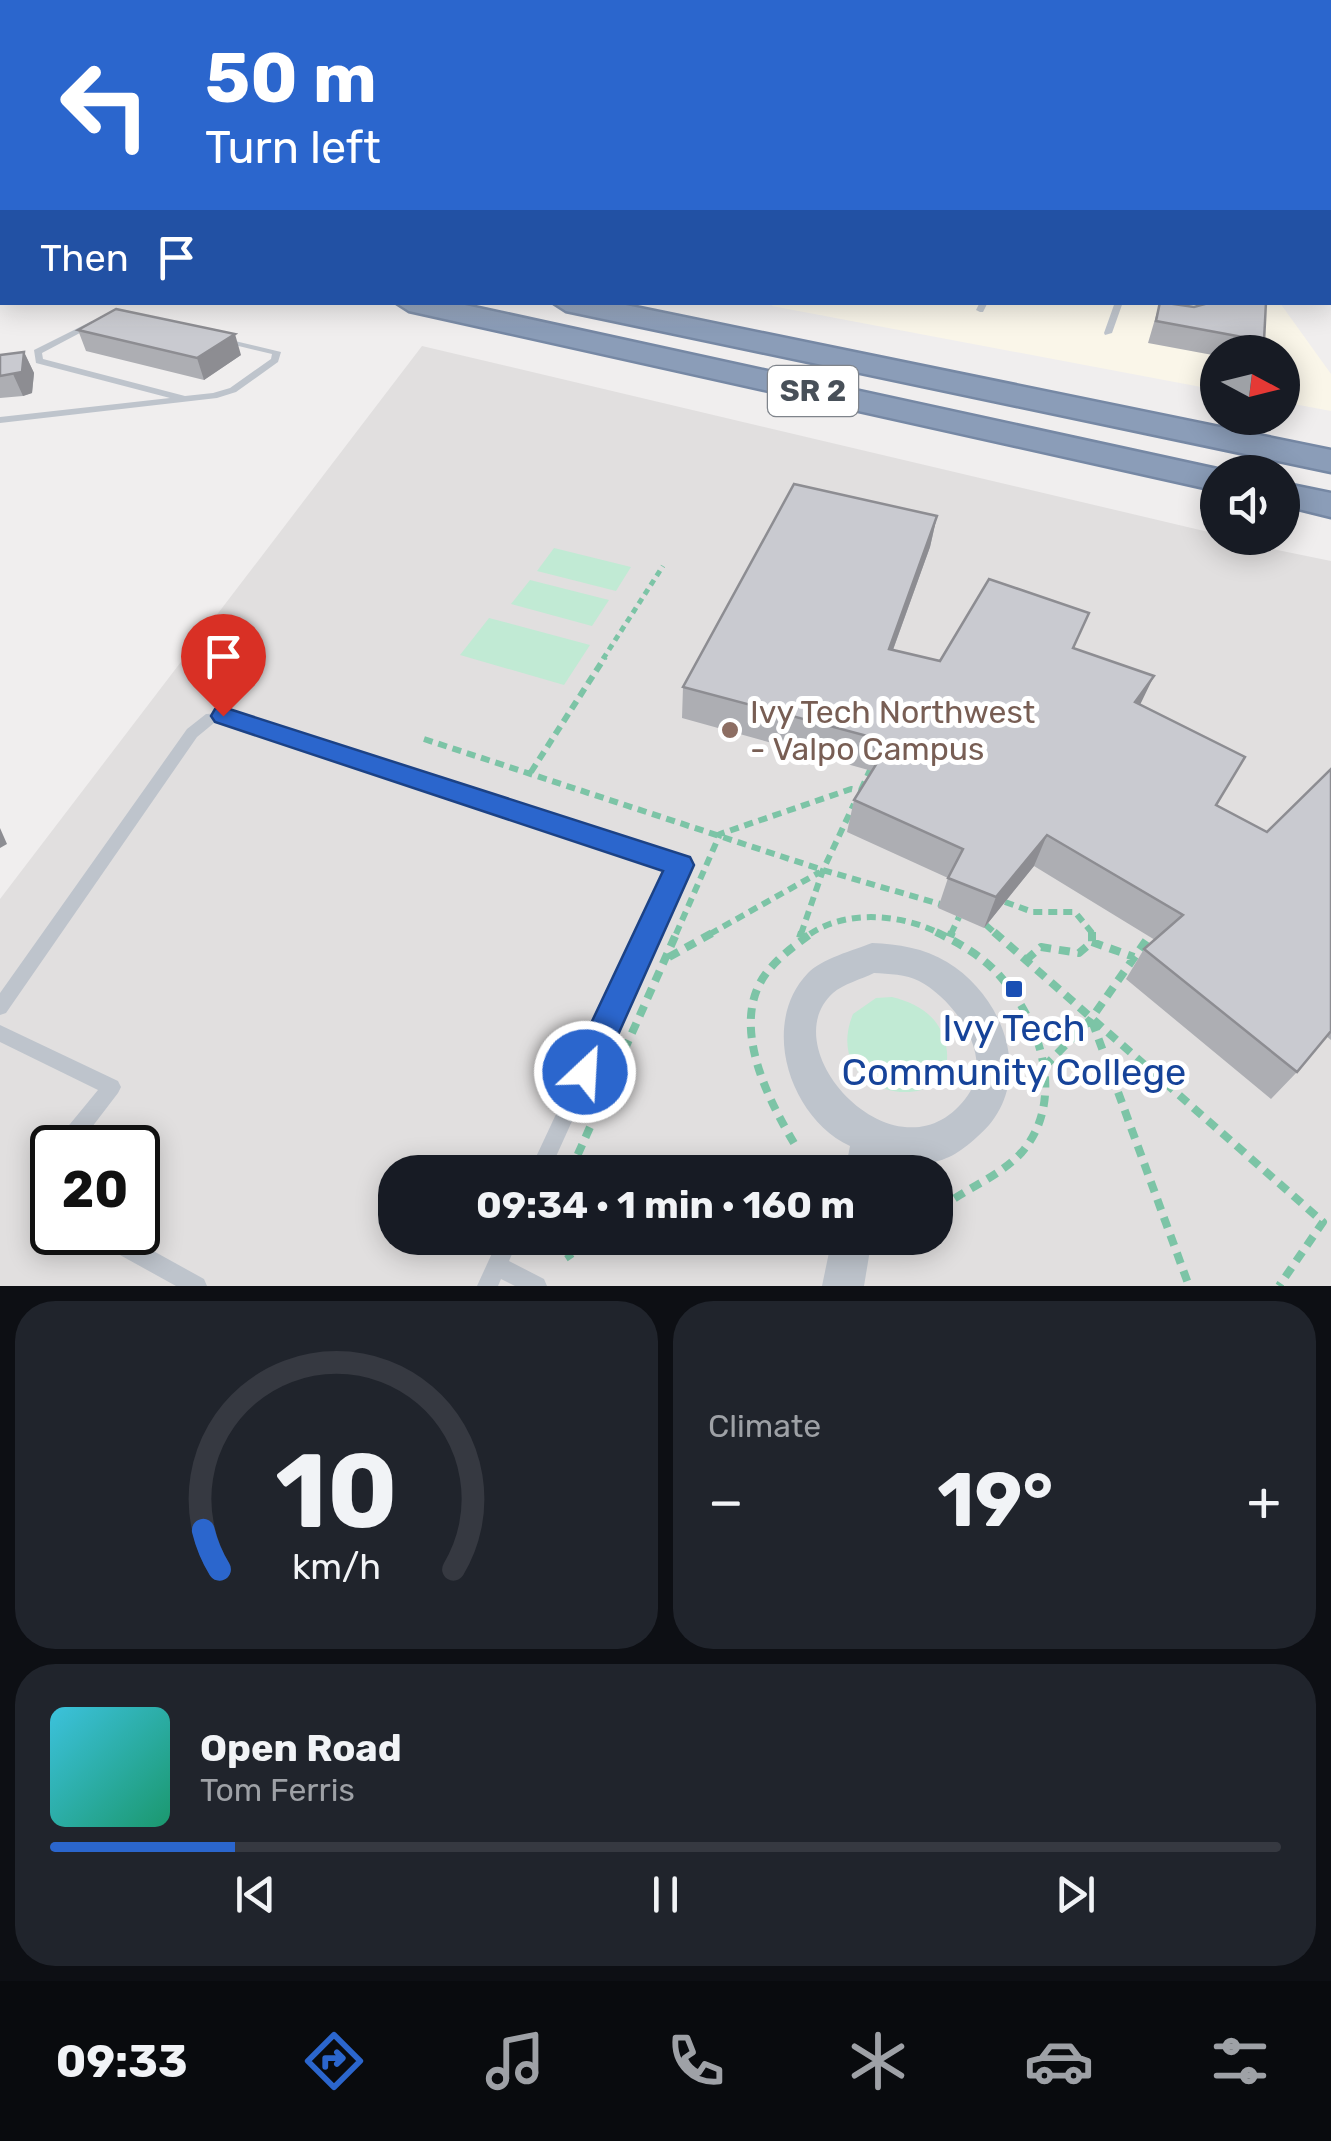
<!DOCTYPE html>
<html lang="en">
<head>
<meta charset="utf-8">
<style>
  body { margin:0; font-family:Rubik,sans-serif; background:#20242c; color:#f1f3f6; height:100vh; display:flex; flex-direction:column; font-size:38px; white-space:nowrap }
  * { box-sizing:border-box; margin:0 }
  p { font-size:32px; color:#9ea1a6 }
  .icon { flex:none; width:55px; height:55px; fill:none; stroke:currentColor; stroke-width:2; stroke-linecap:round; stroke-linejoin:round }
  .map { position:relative; height:1286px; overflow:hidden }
  .drawer { display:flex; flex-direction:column; gap:15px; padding:15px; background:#0d0f14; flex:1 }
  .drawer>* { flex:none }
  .hud { position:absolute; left:0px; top:0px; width:1332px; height:305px; box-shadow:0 5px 25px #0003; background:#2b66cd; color:#fff; overflow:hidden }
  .needle { width:65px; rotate:97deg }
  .buttons { position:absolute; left:1200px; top:335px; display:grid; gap:20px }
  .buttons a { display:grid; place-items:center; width:100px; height:100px; border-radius:50%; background:#171b24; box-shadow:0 5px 25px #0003; font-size:50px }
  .speed { position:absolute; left:30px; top:1125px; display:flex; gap:20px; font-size:50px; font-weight:700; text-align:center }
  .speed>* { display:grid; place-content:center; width:130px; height:130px; border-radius:50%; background:#171b24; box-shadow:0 5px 25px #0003; line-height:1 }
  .speed .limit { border:5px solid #111; border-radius:15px; background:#fff; color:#111 }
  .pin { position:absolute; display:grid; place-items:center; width:85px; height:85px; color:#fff; margin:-102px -42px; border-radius:50% 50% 50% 0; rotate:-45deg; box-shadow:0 0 10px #0007 }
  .pin .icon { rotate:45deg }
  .me { position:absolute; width:110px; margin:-55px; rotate:25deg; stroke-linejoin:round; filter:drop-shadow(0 0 8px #0008) }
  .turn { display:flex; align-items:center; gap:35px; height:210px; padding:0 40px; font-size:45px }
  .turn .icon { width:130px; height:130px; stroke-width:2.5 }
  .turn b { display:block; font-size:70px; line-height:85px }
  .then { display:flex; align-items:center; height:95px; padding:0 40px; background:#0003; gap:20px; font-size:38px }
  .big { font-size:75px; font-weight:700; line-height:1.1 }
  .drawer .card { flex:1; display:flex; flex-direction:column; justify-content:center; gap:15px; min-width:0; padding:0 35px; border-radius:40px; background:#20242c }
  .drawer .dial { align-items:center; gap:0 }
  .dial svg { height:260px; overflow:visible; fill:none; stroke:#363941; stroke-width:7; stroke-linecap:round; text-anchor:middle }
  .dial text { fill:#f1f3f6; stroke:none }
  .song { display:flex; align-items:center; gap:30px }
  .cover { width:120px; height:120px; border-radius:15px; background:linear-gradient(135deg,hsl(190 70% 55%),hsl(160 70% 35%)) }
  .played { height:10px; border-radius:5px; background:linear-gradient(90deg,#2b66cd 15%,#363941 15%) }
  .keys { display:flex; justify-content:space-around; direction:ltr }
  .heat { display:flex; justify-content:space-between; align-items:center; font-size:55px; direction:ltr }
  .drawer .tiles { flex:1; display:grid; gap:15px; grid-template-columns:1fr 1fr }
  .card:last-child { grid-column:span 2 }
  .trip { position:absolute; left:378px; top:1155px; width:575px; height:100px; border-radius:40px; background:#171b24; box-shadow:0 5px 25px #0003; font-weight:700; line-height:100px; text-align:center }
  .tabs { display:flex; height:160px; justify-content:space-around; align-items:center; background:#090b0e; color:#9ea1a6 }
  .tabs .icon { width:70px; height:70px }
  .tabs .current { color:#2b66cd }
  .tabs b { font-size:45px; color:#f1f3f6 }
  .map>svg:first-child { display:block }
  .commercial { fill:#faf6e9 }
  .education { fill:#e1dfdf; fill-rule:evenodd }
  .green { fill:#c1ead4 }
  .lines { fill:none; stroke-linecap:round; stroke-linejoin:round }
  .highway-casing { stroke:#7688a4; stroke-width:5 }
  .path-far2 { stroke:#7cc4a6; stroke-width:5; stroke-dasharray:6 5; stroke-linecap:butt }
  .path-far1 { stroke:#7cc4a6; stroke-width:6; stroke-dasharray:9 6; stroke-linecap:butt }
  .path { stroke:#7cc4a6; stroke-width:8; stroke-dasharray:11 8; stroke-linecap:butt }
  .lane { fill:#bec4cc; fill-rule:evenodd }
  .street { fill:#bec4cc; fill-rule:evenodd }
  .secondary { fill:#bec5d0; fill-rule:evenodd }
  .highway { fill:#8b9db8; fill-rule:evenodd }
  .wall { fill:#adaeb3 }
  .shaded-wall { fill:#8d8d92 }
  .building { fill:#c9cad0; stroke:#8d8d92; stroke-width:2.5 }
  .route { fill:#2b66cd; stroke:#1c4285; stroke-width:2.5 }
  .education-dot { fill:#8d6e63; stroke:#fff; stroke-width:4 }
  .transit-dot { fill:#1a4fb4; stroke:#fff; stroke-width:4 }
  .labels { text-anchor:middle; stroke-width:10; stroke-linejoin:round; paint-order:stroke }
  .shield { fill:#fff; stroke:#7f848b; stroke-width:2.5 }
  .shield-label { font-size:30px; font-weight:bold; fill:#485059 }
  .education-label { font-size:32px; fill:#785e54; stroke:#fff; text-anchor:start }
  .near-transit-label { font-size:38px; fill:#164399; stroke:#fff }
</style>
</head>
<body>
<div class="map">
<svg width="1331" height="1286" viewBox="0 0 1331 1286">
  <rect width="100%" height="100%" fill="#f0eeee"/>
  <!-- commercial -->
  <path class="commercial" d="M774,302l506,1 51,71v37l-48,-9 -1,-50h-64l-1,38 -445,-84z"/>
  <!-- education -->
  <path class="education" d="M422,346l795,188 1,4 113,23v725h-1331v-387zM52,1148h86v84h-86zM395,1172h540v66h-540z"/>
  <!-- green -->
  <path class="green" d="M554,548l77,19 -15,24 -79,-20z
    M530,580l79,20 -17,26 -81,-22z
    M489,618l101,27 -26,40 -104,-30z
    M892,997c24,6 44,17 52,41 27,83 -128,67 -91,-24l23,-16z"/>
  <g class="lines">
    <defs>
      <path id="highway" d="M0,169l2,1v14l-2,-1z
        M0,208h2v15h-2z
        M395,302h56l780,170h-13v19l-809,-180z
        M552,302h59l720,148v22l-765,-161z
        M1282,483l49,10v24l-49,-12z"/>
    </defs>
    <!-- highway casing -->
    <use href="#highway" class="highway-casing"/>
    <!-- path-far2 -->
    <path class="path-far2" d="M603,659l60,-93"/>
    <!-- path-far1 -->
    <path class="path-far1" d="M424,739l399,131 117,34
      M531,772l74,-115
      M861,790l10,-22
      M1005,902l28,10h42l18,22
      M986,925l10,9
      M676,934l44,-100 131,-45 9,2
      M710,934l110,-62
      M801,934l22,-64 31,-66
      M810,934c37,-25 92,-20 131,0
      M951,934l8,-17"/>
    <!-- path -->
    <path class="path" d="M936,932c23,11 46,24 63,43 41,46 68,124 23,177 -19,21 -47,33 -70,48
      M994,932l329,290 -44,64
      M950,937l2,-5
      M800,938l2,-6
      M1092,942l42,15
      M669,957l45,-25
      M1026,960l15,-13 38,6 13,-11v-10
      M1092,1021l97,265
      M1044,1067l47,-48 61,-87
      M794,1143c-25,-42 -58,-107 -36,-156 11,-24 35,-40 55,-55
      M570,1172l107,-240
      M557,1238l14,21"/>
    <!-- lane -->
    <path class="lane" d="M980,302h8l-5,10h-3l-4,-2z
      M1115,302h8l-11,31 -7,2 -1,-2z
      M92,321h3v4l-53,28 1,6 142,37 28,-3 17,-5 41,-29 1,-5 -54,-13v-4l63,15 -3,10 -42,30 -19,6 -217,25v-6l170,-19 -134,-35 -2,-13z
      M236,712l449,148 3,5 -139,307h-20l142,-304 -435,-146 -22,1 -17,14 -191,276 -6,2v-22l187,-264 19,-15z
      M0,1025l118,56 3,6 -3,6 -42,55h-22l2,-7 42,-51 -98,-48z
      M52,1152v28l-2,17 2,1v20l-19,-9c-6,-20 1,-46 19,-57z
      M88,1232h31l85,47 3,7h-31l-85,-47z
      M499,1238h20l-10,23 35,18 3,7h-32l-14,-7 -3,7h-21z"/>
    <!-- street -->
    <path class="street" d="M872,943c26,1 52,5 75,19 60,36 90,125 30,175 -18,16 -30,24 -54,27 -14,1 -24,3 -37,-3l-3,11h-38l5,-26c-60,-28 -91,-122 -42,-173 13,-14 46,-23 64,-30zM874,973c15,1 32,1 45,8 35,18 76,75 49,114 -66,95 -199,-44 -135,-102 10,-9 29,-14 41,-20z
      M832,1238h40l-8,48h-42z"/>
    <!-- secondary -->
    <path class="secondary" d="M1330,209h1v12h-1z"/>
    <!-- highway -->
    <use href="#highway" class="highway"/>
  </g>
  <!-- wall -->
  <path class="wall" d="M1160,302l34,5 14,-3 1,-2h57l-2,39 -5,11h-41v4l-70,-13z
    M78,330l163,25 -37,25 -118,-29z
    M24,352l10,21 -2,20 -9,3 -23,2v-43z
    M937,516l-7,31 -37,103 47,11 135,-12 65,56 76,100 51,27 64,-63v271l-5,-4 -29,36 -26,27 -145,-120 18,-30 11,-9 -121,-74 -50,62 -46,-20 10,-30 -101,-46 7,-32 18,-29 -190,-53 1,-31z"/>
  <!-- shaded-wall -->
  <path class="shaded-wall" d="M235,334l6,21 -37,25 -7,-22z
    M24,352l10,21 -2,20 -9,3 -10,-22z
    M937,516l-7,31 -48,133 7,-31z
    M1154,676l-15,31 -4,-5z
    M0,828l7,16 -7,4z
    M1047,835l-13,31 -50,62 12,-31z"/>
  <!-- building -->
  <path class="building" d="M1160,302l34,5 18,-5h54l-2,39 -108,-20z
    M116,309l119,25 -38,24 -119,-28z
    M24,352l-2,20 -22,4v-21z
    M794,484l143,32 -48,133 51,12 49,-82 100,34 -16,35 81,28 -19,26 110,55 -29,48 51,27 64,-63v262l-34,41 -153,-123 39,-34 -136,-80 -51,62 -48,-19 15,-29 -109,-49 36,-58 -207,-55z"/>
  <!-- sky -->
  <linearGradient id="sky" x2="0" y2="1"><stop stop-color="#85bee6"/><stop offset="0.45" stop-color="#f8f7f7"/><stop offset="1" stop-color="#f8f7f7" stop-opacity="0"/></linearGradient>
  <rect width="1331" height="328" fill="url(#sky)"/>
  <!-- route -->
  <path class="route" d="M223,707l467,150 4,8 -98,219 -11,4 -12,-4 -5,-12 95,-201 -448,-149 -4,-6 4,-7z"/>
  <!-- markers -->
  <circle class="education-dot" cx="730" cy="730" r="10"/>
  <rect class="transit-dot" x="1004" y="979" width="20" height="20" rx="5"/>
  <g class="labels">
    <!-- shield labels -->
    <rect class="shield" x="768" y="366" width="90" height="50" rx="8"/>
    <g class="shield-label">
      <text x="813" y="401">SR 2</text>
    </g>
    <!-- education labels -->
    <g class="education-label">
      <text x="750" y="723">Ivy Tech Northwest<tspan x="750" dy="37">- Valpo Campus</tspan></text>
    </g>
    <!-- near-transit labels -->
    <g class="near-transit-label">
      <text x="1014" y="1041">Ivy Tech<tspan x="1014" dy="44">Community College</tspan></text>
    </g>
  </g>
</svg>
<div class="buttons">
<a><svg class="needle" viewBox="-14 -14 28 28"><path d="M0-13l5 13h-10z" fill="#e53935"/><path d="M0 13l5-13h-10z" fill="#9ea1a6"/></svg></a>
<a><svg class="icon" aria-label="sound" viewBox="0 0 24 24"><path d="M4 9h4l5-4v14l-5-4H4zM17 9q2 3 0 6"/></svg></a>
</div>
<div class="speed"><div class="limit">20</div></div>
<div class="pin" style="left:223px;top:716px;background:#d93025"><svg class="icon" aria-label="arrive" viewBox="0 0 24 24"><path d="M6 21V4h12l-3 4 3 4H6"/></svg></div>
<svg class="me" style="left:585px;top:1072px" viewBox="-20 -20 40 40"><circle r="17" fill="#2b66cd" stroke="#fff" stroke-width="3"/><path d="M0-11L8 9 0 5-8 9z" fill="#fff"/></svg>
<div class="trip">09:34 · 1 min · 160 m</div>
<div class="hud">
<div class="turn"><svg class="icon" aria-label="left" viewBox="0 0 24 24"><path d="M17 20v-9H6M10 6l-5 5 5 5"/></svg><div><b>50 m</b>Turn left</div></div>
<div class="then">Then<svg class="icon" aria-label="arrive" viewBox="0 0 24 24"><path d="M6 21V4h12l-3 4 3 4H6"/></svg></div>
</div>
</div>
<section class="drawer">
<div class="tiles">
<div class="card dial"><svg viewBox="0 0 100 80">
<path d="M14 69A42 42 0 1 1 86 69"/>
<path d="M14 69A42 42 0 0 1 9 57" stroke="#2b66cd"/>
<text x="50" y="56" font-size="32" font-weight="700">10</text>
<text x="50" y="72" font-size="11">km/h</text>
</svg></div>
<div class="card"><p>Climate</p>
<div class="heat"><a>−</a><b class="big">19°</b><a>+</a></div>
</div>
<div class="card">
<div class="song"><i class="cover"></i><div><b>Open Road</b><p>Tom Ferris</p></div></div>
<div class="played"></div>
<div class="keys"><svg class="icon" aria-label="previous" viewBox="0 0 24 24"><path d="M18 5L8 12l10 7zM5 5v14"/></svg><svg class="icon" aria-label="pause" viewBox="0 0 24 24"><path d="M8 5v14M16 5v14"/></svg><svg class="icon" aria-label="next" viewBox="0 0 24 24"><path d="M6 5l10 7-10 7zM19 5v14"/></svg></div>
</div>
</div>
</section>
<nav class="tabs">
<b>09:33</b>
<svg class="icon current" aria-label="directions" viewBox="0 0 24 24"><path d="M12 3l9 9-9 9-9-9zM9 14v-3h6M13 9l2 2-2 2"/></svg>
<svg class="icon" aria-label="music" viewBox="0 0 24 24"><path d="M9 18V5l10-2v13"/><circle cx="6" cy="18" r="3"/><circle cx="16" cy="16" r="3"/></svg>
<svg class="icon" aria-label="phone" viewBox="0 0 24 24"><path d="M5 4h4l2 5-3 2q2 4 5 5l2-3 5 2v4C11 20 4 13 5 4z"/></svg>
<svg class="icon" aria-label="climate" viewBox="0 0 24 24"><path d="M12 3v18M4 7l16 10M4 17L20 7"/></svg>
<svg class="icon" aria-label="car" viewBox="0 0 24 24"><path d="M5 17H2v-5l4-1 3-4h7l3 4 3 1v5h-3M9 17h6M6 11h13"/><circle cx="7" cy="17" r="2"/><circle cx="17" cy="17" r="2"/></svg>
<svg class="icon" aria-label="filters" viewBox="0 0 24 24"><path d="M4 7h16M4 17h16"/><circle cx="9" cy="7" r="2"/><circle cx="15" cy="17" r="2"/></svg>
</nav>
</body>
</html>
